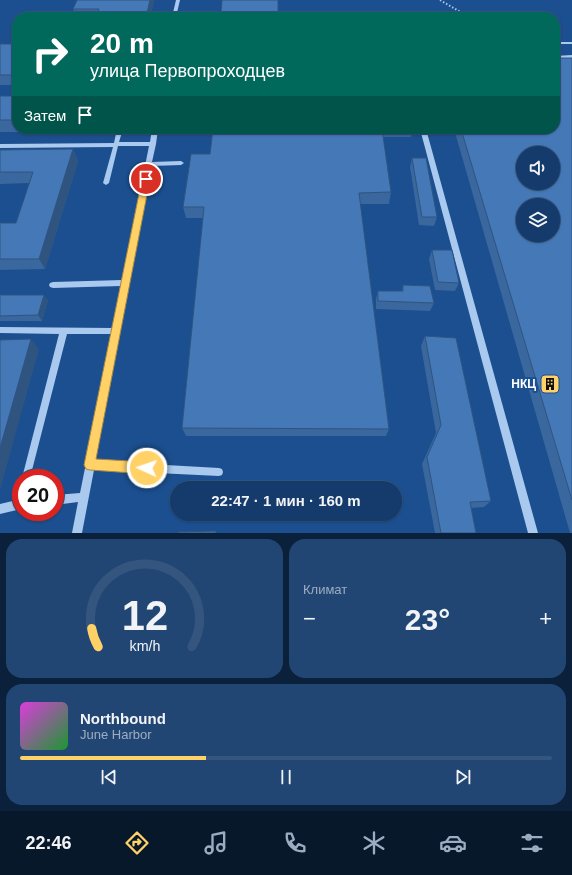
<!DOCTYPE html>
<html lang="ru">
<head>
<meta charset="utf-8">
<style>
  body { margin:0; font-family:Helvetica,sans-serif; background:#214673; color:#f1f3f6; height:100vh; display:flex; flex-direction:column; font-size:15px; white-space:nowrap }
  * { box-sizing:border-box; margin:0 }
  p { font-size:13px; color:#9dadc1 }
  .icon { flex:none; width:22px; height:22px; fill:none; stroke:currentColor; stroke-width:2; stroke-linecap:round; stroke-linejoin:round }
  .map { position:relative; height:533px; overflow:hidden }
  .sheet { display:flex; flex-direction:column; gap:6px; padding:6px; background:#0b203b; flex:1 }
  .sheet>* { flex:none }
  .top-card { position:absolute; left:12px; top:12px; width:548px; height:122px; border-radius:16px; box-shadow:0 1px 3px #0004,0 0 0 1px #33557e; background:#00695c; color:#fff; overflow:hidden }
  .controls { position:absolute; left:516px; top:146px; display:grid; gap:8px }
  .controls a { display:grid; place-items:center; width:44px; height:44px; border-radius:50%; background:#143b6b; box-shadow:0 1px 3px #0004,0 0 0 1px #33557e; font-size:20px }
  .speed { position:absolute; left:12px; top:469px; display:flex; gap:8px; font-size:20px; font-weight:700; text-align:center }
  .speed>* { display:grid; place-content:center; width:52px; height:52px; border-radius:50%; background:#143b6b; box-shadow:0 1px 3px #0004,0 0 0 1px #33557e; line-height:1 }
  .speed .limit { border:6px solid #d22; background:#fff; color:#111 }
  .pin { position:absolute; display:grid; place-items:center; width:34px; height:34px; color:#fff; margin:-17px; border:2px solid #fff; border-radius:50%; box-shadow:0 1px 4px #0007 }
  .me { position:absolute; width:44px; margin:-22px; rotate:273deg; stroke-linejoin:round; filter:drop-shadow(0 0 3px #0008) }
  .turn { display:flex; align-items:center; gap:14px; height:84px; padding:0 12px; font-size:18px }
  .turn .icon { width:52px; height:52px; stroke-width:2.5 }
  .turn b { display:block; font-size:28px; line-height:34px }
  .then { display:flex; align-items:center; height:38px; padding:0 12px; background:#0003; gap:8px; font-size:15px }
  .big { font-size:30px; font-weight:800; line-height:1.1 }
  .sheet .tile { flex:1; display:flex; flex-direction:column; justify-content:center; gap:6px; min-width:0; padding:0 14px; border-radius:16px; background:#214673 }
  .sheet .dial { align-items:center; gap:0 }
  .dial svg { height:104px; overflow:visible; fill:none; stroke:#33557e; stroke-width:7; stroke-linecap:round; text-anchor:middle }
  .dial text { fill:#f1f3f6; stroke:none }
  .song { display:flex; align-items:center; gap:12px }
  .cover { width:48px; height:48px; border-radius:6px; background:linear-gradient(135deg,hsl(300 70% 55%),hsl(130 70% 35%)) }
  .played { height:4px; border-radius:2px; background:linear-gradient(90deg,#ffd166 35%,#33557e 35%) }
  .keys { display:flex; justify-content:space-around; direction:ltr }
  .heat { display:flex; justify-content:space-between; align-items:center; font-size:22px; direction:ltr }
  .sheet .tiles { flex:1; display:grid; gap:6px; grid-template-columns:1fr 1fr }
  .tile:last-child { grid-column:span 2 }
  .trip { position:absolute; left:170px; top:481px; width:232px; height:40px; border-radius:20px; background:#143b6b; box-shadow:0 1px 3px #0004,0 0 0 1px #33557e; font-weight:800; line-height:40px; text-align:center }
  .tab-bar { display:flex; height:64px; justify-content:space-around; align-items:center; background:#08182b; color:#9dadc1 }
  .tab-bar .icon { width:28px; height:28px }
  .tab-bar .current { color:#ffd166 }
  .tab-bar b { font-size:18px; color:#f1f3f6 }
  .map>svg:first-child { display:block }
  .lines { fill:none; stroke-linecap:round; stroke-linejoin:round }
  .path { stroke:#a9c9ee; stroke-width:2; stroke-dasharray:1.5 2; stroke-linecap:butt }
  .minor { fill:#a9c9ee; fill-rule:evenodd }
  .wall { fill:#3a679d }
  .shaded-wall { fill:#305480 }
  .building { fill:#4478b7; stroke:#305480; fill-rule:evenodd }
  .route { fill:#ffd166; stroke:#a68842 }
  .labels { text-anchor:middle; stroke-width:4; stroke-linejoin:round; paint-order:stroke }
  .poi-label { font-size:12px; font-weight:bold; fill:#fff; stroke:#1b4f8f; text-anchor:end }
</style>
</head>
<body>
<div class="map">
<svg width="572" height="533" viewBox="0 0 572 533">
  <rect width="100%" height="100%" fill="#1b4f8f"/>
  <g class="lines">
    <!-- path -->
    <path class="path" d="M440,0l29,17"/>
    <!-- minor -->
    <path class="minor" d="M176,0h4l-4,17h-4z
      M555,42h17v2h-17z
      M572,55v4l-17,1v-4z
      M117,129h6l-4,13h31l2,-13h6l-2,15 -4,18 29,-1 3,2 -3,2 -30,1 -31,163 1,2 -2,2 -24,128 124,7 3,1 1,3 -1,3 -3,1 -125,-6 -12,63h-10l6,-31 -23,3v-10l25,-2 32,-159h-45l-37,144h-8l37,-144 -59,-1v-6l113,1 8,-42 -68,2 -3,-1 -1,-2 1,-2 3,-1 69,-2 27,-134h-31l-9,37 -3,2 -3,-2 10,-36 -113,1v-4l114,-1z
      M420,129h6l112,404h-10z
      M21,499v10l-21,5v-10z"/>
  </g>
  <!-- wall -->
  <path class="wall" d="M278,0v17h-57v-4z
    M154,2l-4,15h-74l-3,-8z
    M0,44h17v41h-17z
    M572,58v475h-2l-116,-404h101z
    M0,96h17v33h94l-1,3h-110z
    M213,129h200l-2,8h-28l8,55 -2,12h-29l29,225 -3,7h-200l-4,-8 21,-210h-17l-3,-11 27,-53z
    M73,149l5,12 -33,108 -45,1v-47h16l14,-40 -30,1v-34z
    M412,158l25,59 -3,9 -15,-1 -9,-58z
    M432,250l27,33 -4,8 -20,-1 -6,-31z
    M403,285l31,18 -4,8 -54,-2v-10l2,-8h24z
    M0,295l48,5 -6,21h-42z
    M425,336l66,165 -7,6 -13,1 5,25h-41l-13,-69 14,-31 -15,-87z"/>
  <!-- shaded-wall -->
  <path class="shaded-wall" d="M150,0h4v2l-4,15h-4z
    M73,149l5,12 -33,108 -6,-10z
    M44,295l4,5 -6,21 -4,-6z
    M31,339l8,10 -39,141v-42z"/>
  <!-- building -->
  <path class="building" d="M77,0h73l-4,17h-50l3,-8h-26z
    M222,0h56v12l-57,1z
    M0,44h17v31h-17z
    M555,58h17v442l-111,-371h94zM523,153h30v30h-30zM523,205h30v30h-30z
    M0,96h17v24h-17z
    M213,129h169l9,63 -32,1 30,236 -207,-1 22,-221h-21l8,-53h19z
    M73,149l-34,110h-39v-36h16l17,-51h-33v-22z
    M412,158h14l11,59h-15z
    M432,250h20l7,33 -21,-1z
    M403,285l27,1 4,17 -56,-2v-10h25z
    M0,295h44l-6,20 -38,1z
    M425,336l31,2 35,163 -21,1 6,31h-35l-14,-76 14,-32z
    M31,339l-31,109v-108z
    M216,531v2h-38v-1z"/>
  <!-- route -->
  <path class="route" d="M146,176l4,3 -54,280 51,3 4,2 2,4 -2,4 -4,2 -57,-4 -4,-1 -2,-4 58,-286z"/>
  <!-- icons -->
  <defs>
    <symbol id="building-square" viewBox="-11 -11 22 22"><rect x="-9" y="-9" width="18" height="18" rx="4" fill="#ffd166" stroke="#1b4f8f"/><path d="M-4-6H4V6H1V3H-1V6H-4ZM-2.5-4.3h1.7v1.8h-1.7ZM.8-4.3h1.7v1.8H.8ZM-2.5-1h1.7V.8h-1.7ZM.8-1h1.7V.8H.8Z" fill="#111"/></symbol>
  </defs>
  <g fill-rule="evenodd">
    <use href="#building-square" x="539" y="373" width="22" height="22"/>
  </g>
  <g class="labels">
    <!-- poi labels -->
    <g class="poi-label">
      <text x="536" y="388">НКЦ</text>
    </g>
  </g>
</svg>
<div class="controls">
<a><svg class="icon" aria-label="sound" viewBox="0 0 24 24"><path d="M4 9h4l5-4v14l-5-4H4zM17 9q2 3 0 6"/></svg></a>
<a><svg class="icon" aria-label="layers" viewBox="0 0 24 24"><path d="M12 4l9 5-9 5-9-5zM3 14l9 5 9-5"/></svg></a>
</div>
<div class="speed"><div class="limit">20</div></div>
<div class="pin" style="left:146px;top:179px;background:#d93025"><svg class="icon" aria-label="arrive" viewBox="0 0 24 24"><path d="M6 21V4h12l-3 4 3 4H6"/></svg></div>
<svg class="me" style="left:147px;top:468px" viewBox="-20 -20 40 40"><circle r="17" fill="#ffd166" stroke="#fff" stroke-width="3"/><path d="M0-11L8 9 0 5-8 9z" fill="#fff"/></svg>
<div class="trip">22:47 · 1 мин · 160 m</div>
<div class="top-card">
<div class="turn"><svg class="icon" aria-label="right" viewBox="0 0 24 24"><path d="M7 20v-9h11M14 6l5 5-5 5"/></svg><div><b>20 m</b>улица Первопроходцев</div></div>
<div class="then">Затем<svg class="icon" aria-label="arrive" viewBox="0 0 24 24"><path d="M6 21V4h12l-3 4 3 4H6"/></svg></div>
</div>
</div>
<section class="sheet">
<div class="tiles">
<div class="tile dial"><svg viewBox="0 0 100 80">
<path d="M14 69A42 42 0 1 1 86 69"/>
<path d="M14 69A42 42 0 0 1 9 55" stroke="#ffd166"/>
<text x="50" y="56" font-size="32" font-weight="700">12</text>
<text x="50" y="72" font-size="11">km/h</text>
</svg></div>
<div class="tile"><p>Климат</p>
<div class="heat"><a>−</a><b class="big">23°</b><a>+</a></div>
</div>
<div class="tile">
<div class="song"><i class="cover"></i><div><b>Northbound</b><p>June Harbor</p></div></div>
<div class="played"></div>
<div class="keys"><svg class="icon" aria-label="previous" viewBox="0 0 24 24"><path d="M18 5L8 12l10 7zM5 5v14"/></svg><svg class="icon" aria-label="pause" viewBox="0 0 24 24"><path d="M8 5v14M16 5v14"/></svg><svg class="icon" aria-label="next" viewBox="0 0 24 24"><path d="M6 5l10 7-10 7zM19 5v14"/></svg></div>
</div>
</div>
</section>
<nav class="tab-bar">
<b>22:46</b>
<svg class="icon current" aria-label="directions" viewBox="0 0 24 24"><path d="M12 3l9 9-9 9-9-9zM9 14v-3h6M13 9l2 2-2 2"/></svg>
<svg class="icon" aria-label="music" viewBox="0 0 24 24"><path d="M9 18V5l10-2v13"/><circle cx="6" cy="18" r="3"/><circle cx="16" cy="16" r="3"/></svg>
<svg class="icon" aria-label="phone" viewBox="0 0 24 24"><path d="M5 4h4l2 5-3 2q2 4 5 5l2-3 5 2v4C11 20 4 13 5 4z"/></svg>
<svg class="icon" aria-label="climate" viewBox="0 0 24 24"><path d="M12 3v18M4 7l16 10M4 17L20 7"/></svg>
<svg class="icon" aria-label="car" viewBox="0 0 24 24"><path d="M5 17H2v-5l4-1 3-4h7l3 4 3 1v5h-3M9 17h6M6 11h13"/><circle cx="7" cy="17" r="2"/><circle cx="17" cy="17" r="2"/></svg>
<svg class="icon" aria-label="filters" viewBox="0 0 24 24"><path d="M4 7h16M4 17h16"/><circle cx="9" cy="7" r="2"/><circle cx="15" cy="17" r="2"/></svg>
</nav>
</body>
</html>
